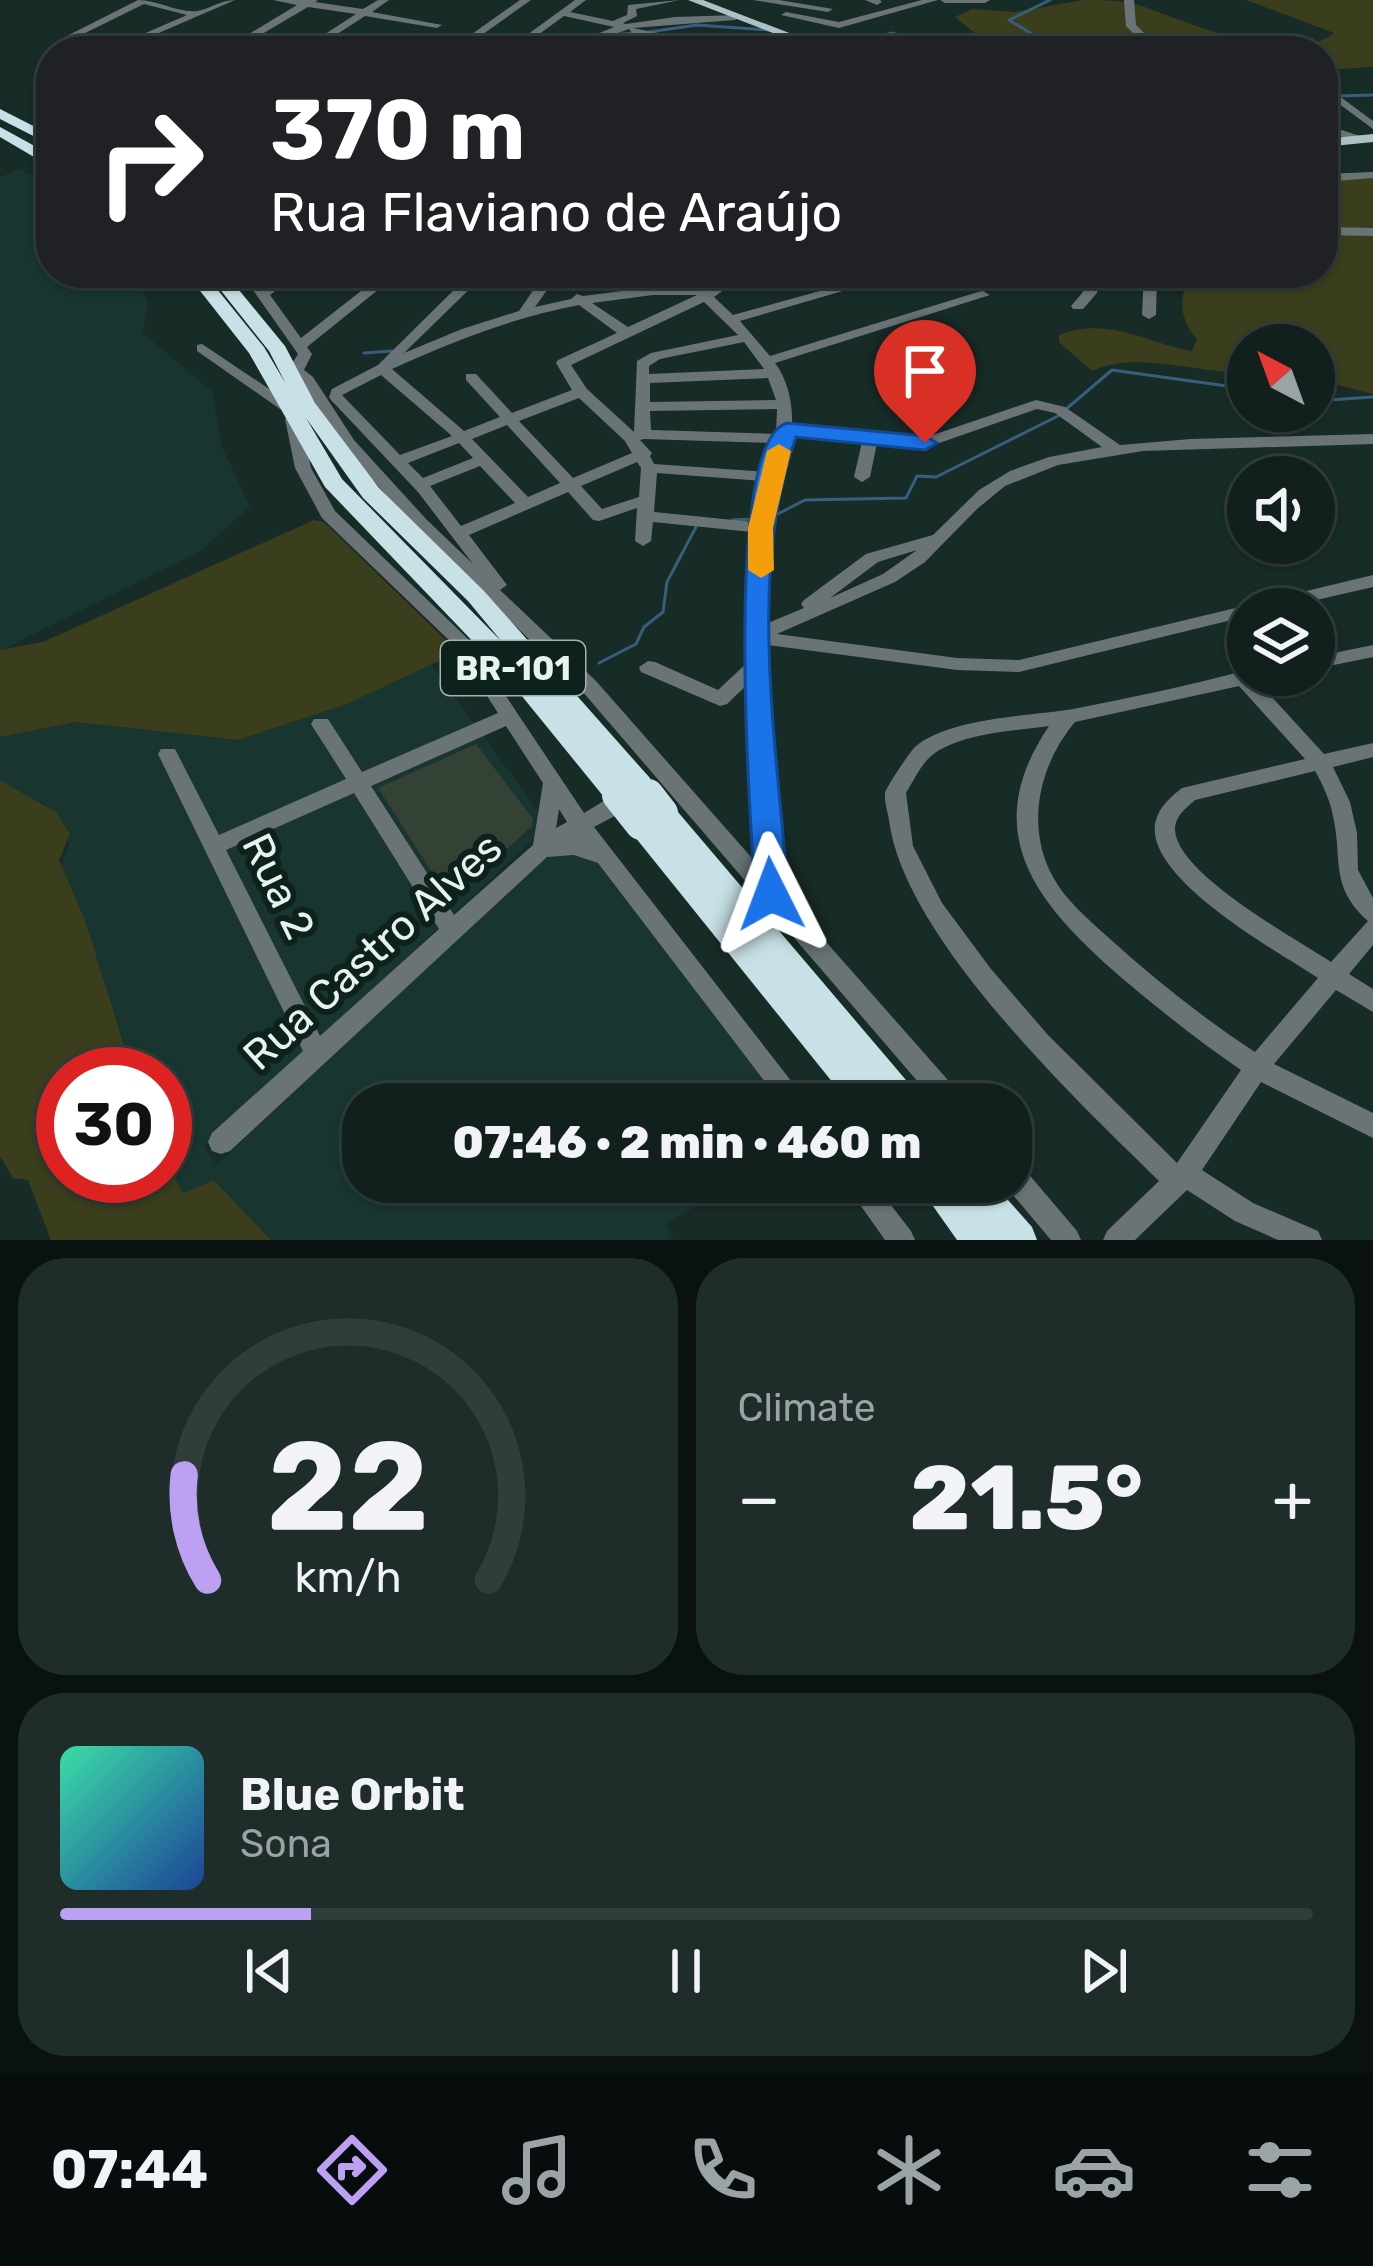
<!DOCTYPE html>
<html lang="en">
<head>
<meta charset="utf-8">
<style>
  body { margin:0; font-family:Rubik,sans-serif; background:#1e2d2a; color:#f1f3f6; height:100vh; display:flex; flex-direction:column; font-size:45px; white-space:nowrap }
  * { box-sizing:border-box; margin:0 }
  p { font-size:39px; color:#9ca3a4 }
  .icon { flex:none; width:66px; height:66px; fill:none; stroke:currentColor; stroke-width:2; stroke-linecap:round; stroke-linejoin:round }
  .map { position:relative; height:1240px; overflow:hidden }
  .details { display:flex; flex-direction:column; gap:18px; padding:18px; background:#091210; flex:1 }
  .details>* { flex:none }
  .banner { position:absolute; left:36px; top:36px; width:1302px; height:252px; border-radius:48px; box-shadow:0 3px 9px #0004,0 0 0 3px #303e3b; background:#202124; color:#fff; overflow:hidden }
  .needle { width:78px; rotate:319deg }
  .controls { position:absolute; left:1227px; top:324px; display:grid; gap:24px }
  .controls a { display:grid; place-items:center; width:108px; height:108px; border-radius:50%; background:#11201d; box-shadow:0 3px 9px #0004,0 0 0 3px #303e3b; font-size:60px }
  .speed { position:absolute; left:36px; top:1047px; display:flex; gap:24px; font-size:60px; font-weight:700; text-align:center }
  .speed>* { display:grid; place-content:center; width:156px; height:156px; border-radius:50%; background:#11201d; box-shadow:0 3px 9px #0004,0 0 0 3px #303e3b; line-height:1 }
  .speed .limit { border:18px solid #d22; background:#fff; color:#111 }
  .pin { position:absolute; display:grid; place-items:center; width:102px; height:102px; color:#fff; margin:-123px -51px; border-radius:50% 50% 50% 0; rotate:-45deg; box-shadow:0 0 12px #0007 }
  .pin .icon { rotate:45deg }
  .me { position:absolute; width:132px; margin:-66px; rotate:357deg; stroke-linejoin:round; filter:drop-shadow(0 0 9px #0008) }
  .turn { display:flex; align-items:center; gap:42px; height:252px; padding:0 36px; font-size:54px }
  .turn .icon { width:156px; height:156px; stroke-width:2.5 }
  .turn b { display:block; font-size:84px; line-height:102px }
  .big { font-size:90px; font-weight:800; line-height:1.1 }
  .details .tile { flex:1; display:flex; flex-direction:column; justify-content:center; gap:18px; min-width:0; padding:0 42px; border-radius:48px; background:#1e2d2a }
  .details .dial { align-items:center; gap:0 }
  .dial svg { height:312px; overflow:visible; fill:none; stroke:#303e3b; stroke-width:7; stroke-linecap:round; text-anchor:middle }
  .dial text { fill:#f1f3f6; stroke:none }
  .song { display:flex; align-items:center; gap:36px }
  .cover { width:144px; height:144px; border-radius:18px; background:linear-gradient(135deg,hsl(160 70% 55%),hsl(220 70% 35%)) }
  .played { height:12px; border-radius:6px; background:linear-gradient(90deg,#bca0f2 20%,#303e3b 20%) }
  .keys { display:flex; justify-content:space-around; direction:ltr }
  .heat { display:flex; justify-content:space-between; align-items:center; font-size:66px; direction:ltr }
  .details .tiles { flex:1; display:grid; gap:18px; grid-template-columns:1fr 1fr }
  .tile:last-child { grid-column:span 2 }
  .trip { position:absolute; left:342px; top:1083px; width:690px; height:120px; border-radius:48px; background:#11201d; box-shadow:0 3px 9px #0004,0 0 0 3px #303e3b; font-weight:800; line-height:120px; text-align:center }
  .dock { display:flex; height:192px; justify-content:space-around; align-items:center; background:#070d0c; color:#9ca3a4 }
  .dock .icon { width:84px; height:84px }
  .dock .on { color:#bca0f2 }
  .dock b { font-size:54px; color:#f1f3f6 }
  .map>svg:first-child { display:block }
  .built { fill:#18352f }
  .green { fill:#3b3e1d }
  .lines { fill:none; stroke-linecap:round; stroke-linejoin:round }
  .stream { stroke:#375e7c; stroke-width:3 }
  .building { fill:#344135 }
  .minor { fill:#6a7476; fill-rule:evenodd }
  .major { fill:#aec2c6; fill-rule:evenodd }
  .highway { fill:#c8e1e6; fill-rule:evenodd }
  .highway-bridge-far1 { stroke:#c8e1e6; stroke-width:24 }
  .highway-bridge { stroke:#c8e1e6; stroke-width:32 }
  .route { fill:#1a73e8; stroke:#114b97; stroke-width:3 }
  .slow { fill:#f59e0b }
  .labels { text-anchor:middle; stroke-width:12; stroke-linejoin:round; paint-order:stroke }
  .shield { fill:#0e221d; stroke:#a5b4b0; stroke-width:3 }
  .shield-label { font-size:33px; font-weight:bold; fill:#e6f3ef }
  .near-street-label { font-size:42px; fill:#e6f3ef; stroke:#0e221d }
</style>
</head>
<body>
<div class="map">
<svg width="1373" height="1240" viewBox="0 0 1373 1240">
  <rect width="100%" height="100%" fill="#172b27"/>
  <!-- built -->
  <path class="built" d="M19,169l32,15v89h81l16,29 -5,31 69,58 9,53 29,63 -51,45 -199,99v-474z
    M431,664l111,152 -6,21 -332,309 13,19 315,-302 34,-12 35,11 184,242h-422v78h370l-67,43 8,15h-403l-56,-60 -32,13 -18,-34v-85h-32l-48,-154 -24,-54 8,-22 -12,-31 -57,-33v-43l76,-15 162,18 109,-36z"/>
  <!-- green -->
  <path class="green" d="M1084,0c17,0 39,0 55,5 45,16 152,63 195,28l-88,-33h127v67l-50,3v-19h-156l-19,-10 -37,2 12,8h-149l13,-8 -32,-26 17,-8 43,3z
    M1373,177v217l-59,-15v-34h-66v28c-50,1 -109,-23 -156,-2l-33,-29v-7c49,-19 85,7 133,16l5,-12c-12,-12 -20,-35 -11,-52l72,-14h65v-92z
    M314,520l10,2 134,130 -111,52 -109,36 -162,-18 -76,15v-87l43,-8z
    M0,780l57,33 13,21 -11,26 26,60 48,154h-70v102h102v-17l18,34 31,-13 57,60h-220l-23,-60 -15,-2 -13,-22z"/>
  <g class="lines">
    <!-- stream -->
    <path class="stream" d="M1050,0l-41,20 51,31
      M649,32l48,-7 72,5
      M613,35l20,-2
      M525,45l66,-9
      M824,46l14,5 53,-18 72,18
      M494,51l21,-6
      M1337,96l36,-1
      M364,353l28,-2
      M1314,401l59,-4
      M1065,410l47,-40 136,19
      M768,519l37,-19 101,-2 11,-22 19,1 122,-61
      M732,520l20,-1
      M599,663l37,-19 8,-17 19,-15 4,-30 29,-55"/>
  </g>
  <!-- building -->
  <path class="building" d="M476,744l57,75 -1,7 -82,75 -72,-113z"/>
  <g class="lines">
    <!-- minor -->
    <path class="minor" d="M138,0c19,0 40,13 59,11 13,-2 23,-11 38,-11l-118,51h-13l83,-36 -43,-11 -77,38 -8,-2z
      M273,0h45l-3,2 48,7 15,-9h11l-17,12 70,13 -5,3 -72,-12 -54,35h-12l57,-37 -48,-7 -75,44h-12l76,-46z
      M520,0h11l-72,51h-11z
      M575,0h11l-16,12 43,9 14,-6 1,-10 52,-5 -44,9 1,7 -14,7 3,1 49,-7 63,-2 2,2 -5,3 -102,8 114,23h-21l-93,-17 -4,-5 -35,13 -8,9h-11l12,-13 27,-11 -50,-11 -48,35h-11z
      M753,0h26l54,9 -5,3z
      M865,0h15l2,2 -5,3z
      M922,0h16l-99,28 -58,-13 5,-3 53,10z
      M940,0h50l-5,3h-40z
      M1124,0h10l2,25 26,26h-11l-25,-25z
      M650,45l19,4 2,2 -24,-1 -2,-2z
      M1323,84l50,37v8l-50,-37z
      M1323,124l40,13 2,2 -6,3 -36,-11z
      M1373,172v6l-50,4v-8z
      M1323,227l50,1v8l-50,-1z
      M241,273h14l9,14 19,-14h15l-28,22 31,43 83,-65h15l-92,74 5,7 -8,16 9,7 41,63 72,79 47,45 -55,-72 -87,-92 -2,-3 3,-8 46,-24 93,-92h15l-82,80 58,-24 57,-18 26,-38h14l-24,34 36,-8 6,-5 6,2 70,-9h40l-1,-14h14l1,17 24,-17h16l-33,24 19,18 130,-36 7,4 -130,38 30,35 208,-64 5,-1 7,4 -215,68c13,17 18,41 17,63l132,12 112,-38 29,7 55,38 71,-6 182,-5v10l-230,7 -85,14 -53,21 -28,23 -52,53 -30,20 -118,52 180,24 62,2 354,-85v12l-96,22h-29v7l-229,56 -62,-2 -189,-25 14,247 180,204 3,8h-28l-355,-413 -168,-164 -71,-81 -41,-63 -24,-20 7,-4 8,3 5,-8zM653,295h44l-69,32 -36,-24zM704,302l34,33 -87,18 -14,8 -3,71 -47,-43 -16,-24zM579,305l38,28 -59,27 -2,3 16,27 -60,23 -36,-39h-10v6l34,37 -36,14 -72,-62c60,-27 122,-52 187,-64zM744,342l20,27 -115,5v-8l11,-7zM381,375l71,61 -52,19 -58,-60zM768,378l8,22 -126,2v-19zM579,398l46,43 7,12 -59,25 -54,-57zM777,409l-1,25 -125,-4 -1,-19zM1037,409l18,4 47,34 -53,10 -39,14 -31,19 -46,45 -67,19 -62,46 -3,4 3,4 -36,15 2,-108 21,-80 71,7 -8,35 8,5 8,-5 7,-34 48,5zM507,425l53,58 -32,14 -56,-58zM644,439l130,4 -8,29 -112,-8 -4,-8 2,-3 -12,-13zM459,443l14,15 -50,20 -15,-15zM637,462l4,6 -2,29 -37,12 -21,-23zM480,466l35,37 -54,23 -31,-40zM657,473l106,8 -10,41 -99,-10zM568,492l25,28 6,1 38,-13 -2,33 8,5 8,-5 2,-19 99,10 -2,128 -32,30 -63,-28 -7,-1 -9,6 2,5 79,34 7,-2 24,-23 8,185 -163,-185 -96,-91 7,-5 -38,-50zM917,550l-34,24 -53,24 48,-36z
      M924,273l89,3 30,-3 -29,11 -83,-7z
      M1086,273h14l-3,20 -14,16h-10l-2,-3 12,-14z
      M1144,273h52l-7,4h-32l-1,38 -7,4 -7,-4z
      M202,344l88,59v6h-10l-83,-58v-6z
      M293,414l8,5 10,49 24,43 132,127 117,175c15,-8 34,-24 51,-20l3,6 -3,6 -41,22 215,277h-27l-184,-241 -24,-8 -27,2 -317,294 -9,3 -9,-3 -4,-9 4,-9 91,-82 -145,-297 3,-5h14l44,86 127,-56 -35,-55 3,-5h14l34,53 136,-59 -43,-67 -133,-128 -27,-50 -10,-49zM506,726l37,57 -10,62 -79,70 -83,-129zM354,793l85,136 -119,107 -94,-186zM559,809l8,13 -11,6z
      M1373,645v12l-59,12v-12z
      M1243,671h5v4h20l-2,5 -8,2 66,72 49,-11v14l-40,10 17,35 7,31 1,37 15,28v47l-24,29 24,15v23l-37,-22 -62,74 99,49v25l-112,-56 -59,88 51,33 65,28 4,9h-44l-43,-19 -48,-31 -52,50h-32l4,-9 52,-50c-83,-81 -256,-245 -270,-361 -1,-7 -5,-19 -4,-27 2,-7 24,-40 30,-46 33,-29 116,-31 158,-38 57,-11 114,-23 170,-38zM1239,686l66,73 -123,29c-10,8 -20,16 -25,29 -22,57 122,135 161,161l-63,74c-52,-34 -101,-73 -146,-114 -20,-18 -43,-37 -56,-61 -28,-51 -14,-112 22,-155zM1049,726c-74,109 -9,181 74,253 38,32 77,63 118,91l-64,93 -129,-128 -57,-66 -49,-66 -29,-57 -7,-53c6,-10 13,-24 21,-33 25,-27 88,-29 122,-34zM1315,771c8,14 15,29 18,45 10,44 -4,70 35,105l-37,41c-35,-23 -154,-88 -156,-132 0,-14 10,-21 20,-30z
      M1011,1161l9,3 57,67 4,9h-30l-49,-58h9z
      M844,1182h29l38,49 4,9h-30z"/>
    <!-- major -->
    <path class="major" d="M688,0h15l133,51h-17z
      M1373,134v8l-50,5v-8z"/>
    <!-- highway -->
    <path class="highway" d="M0,109l51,26v10l-51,-26z
      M0,127l51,28v12l-51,-30z
      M186,273h18l60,74 22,37 -17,-33 -62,-78h18l60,73 30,57 64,85 105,103 165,186 4,7 -4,7h-19l-2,11 -10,3 -10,-3 -104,-128 -179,-187 -76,-134zM306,418l57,80 105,103 34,41 -160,-163z
      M662,802l10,3 245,288 5,11h-72l-219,-272 -4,-8 4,-8h19l2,-11z
      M916,1182h76l40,45 5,13h-80z"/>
    <!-- highway-bridge-far1 -->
    <path class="highway-bridge-far1" d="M639,784l11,14"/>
    <!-- highway-bridge -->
    <path class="highway-bridge" d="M618,795l23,29
      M648,795l14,18"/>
  </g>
  <!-- route -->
  <path class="route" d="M787,423l138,13 12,7 -12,7 -129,-13c-50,135 -18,315 -8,457l-5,9h-23l-5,-9c-4,-67 -34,-451 32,-471z"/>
  <!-- slow -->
  <path class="slow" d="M779,444l12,7 -18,77 1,42 -13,8 -13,-8v-42l19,-77z"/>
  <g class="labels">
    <!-- shield labels -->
    <rect class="shield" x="441" y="641" width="144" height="54" rx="9"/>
    <g class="shield-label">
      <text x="513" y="680">BR-101</text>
    </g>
    <!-- near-street labels -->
    <g class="near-street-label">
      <text transform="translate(279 886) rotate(64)" y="15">Rua 2</text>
      <text transform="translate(372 951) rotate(-42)" y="15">Rua Castro Alves</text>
    </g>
  </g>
</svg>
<div class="controls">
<a><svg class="needle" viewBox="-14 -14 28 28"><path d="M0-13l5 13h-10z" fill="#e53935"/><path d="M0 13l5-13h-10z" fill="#9ca3a4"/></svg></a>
<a><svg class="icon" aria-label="sound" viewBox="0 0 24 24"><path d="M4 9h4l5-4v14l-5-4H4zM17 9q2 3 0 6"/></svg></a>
<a><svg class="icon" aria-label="layers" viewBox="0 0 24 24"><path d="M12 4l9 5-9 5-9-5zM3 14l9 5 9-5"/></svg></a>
</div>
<div class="speed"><div class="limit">30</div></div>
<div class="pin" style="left:925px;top:443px;background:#d93025"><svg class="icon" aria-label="arrive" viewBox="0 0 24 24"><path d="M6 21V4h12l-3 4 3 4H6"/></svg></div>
<svg class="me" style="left:771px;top:894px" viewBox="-20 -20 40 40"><path d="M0-17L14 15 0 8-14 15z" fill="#1a73e8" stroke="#fff" stroke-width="4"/></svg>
<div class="trip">07:46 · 2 min · 460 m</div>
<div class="banner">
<div class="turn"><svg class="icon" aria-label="right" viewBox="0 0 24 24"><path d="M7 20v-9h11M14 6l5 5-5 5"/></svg><div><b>370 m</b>Rua Flaviano de Araújo</div></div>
</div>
</div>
<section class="details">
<div class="tiles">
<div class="tile dial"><svg viewBox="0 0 100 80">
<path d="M14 69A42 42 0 1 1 86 69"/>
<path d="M14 69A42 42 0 0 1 8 42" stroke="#bca0f2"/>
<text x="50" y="56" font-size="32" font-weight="700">22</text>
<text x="50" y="72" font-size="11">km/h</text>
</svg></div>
<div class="tile"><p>Climate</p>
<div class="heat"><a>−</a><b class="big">21.5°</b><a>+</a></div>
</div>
<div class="tile">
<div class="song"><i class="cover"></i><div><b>Blue Orbit</b><p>Sona</p></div></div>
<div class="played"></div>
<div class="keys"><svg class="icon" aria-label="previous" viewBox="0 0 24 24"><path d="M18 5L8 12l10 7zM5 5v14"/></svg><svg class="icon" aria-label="pause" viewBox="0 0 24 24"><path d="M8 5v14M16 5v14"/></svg><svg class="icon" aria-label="next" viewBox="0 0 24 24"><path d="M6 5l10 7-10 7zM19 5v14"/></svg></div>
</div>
</div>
</section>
<nav class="dock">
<b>07:44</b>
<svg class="icon on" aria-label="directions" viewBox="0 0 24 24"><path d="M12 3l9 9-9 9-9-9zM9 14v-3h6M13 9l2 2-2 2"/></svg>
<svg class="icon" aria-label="music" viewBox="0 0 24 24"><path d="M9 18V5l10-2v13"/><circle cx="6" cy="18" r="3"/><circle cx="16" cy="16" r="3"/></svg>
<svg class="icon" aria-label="phone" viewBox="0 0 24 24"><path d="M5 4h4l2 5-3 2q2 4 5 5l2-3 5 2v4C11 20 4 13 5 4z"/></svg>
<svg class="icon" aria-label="climate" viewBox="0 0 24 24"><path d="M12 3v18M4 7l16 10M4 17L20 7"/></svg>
<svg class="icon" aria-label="car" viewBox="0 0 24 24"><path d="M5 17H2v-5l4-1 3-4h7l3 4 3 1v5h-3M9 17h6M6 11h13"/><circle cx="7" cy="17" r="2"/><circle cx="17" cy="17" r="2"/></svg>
<svg class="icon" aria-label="filters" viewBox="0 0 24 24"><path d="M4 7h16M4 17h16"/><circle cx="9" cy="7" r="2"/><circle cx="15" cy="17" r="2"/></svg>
</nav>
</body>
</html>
